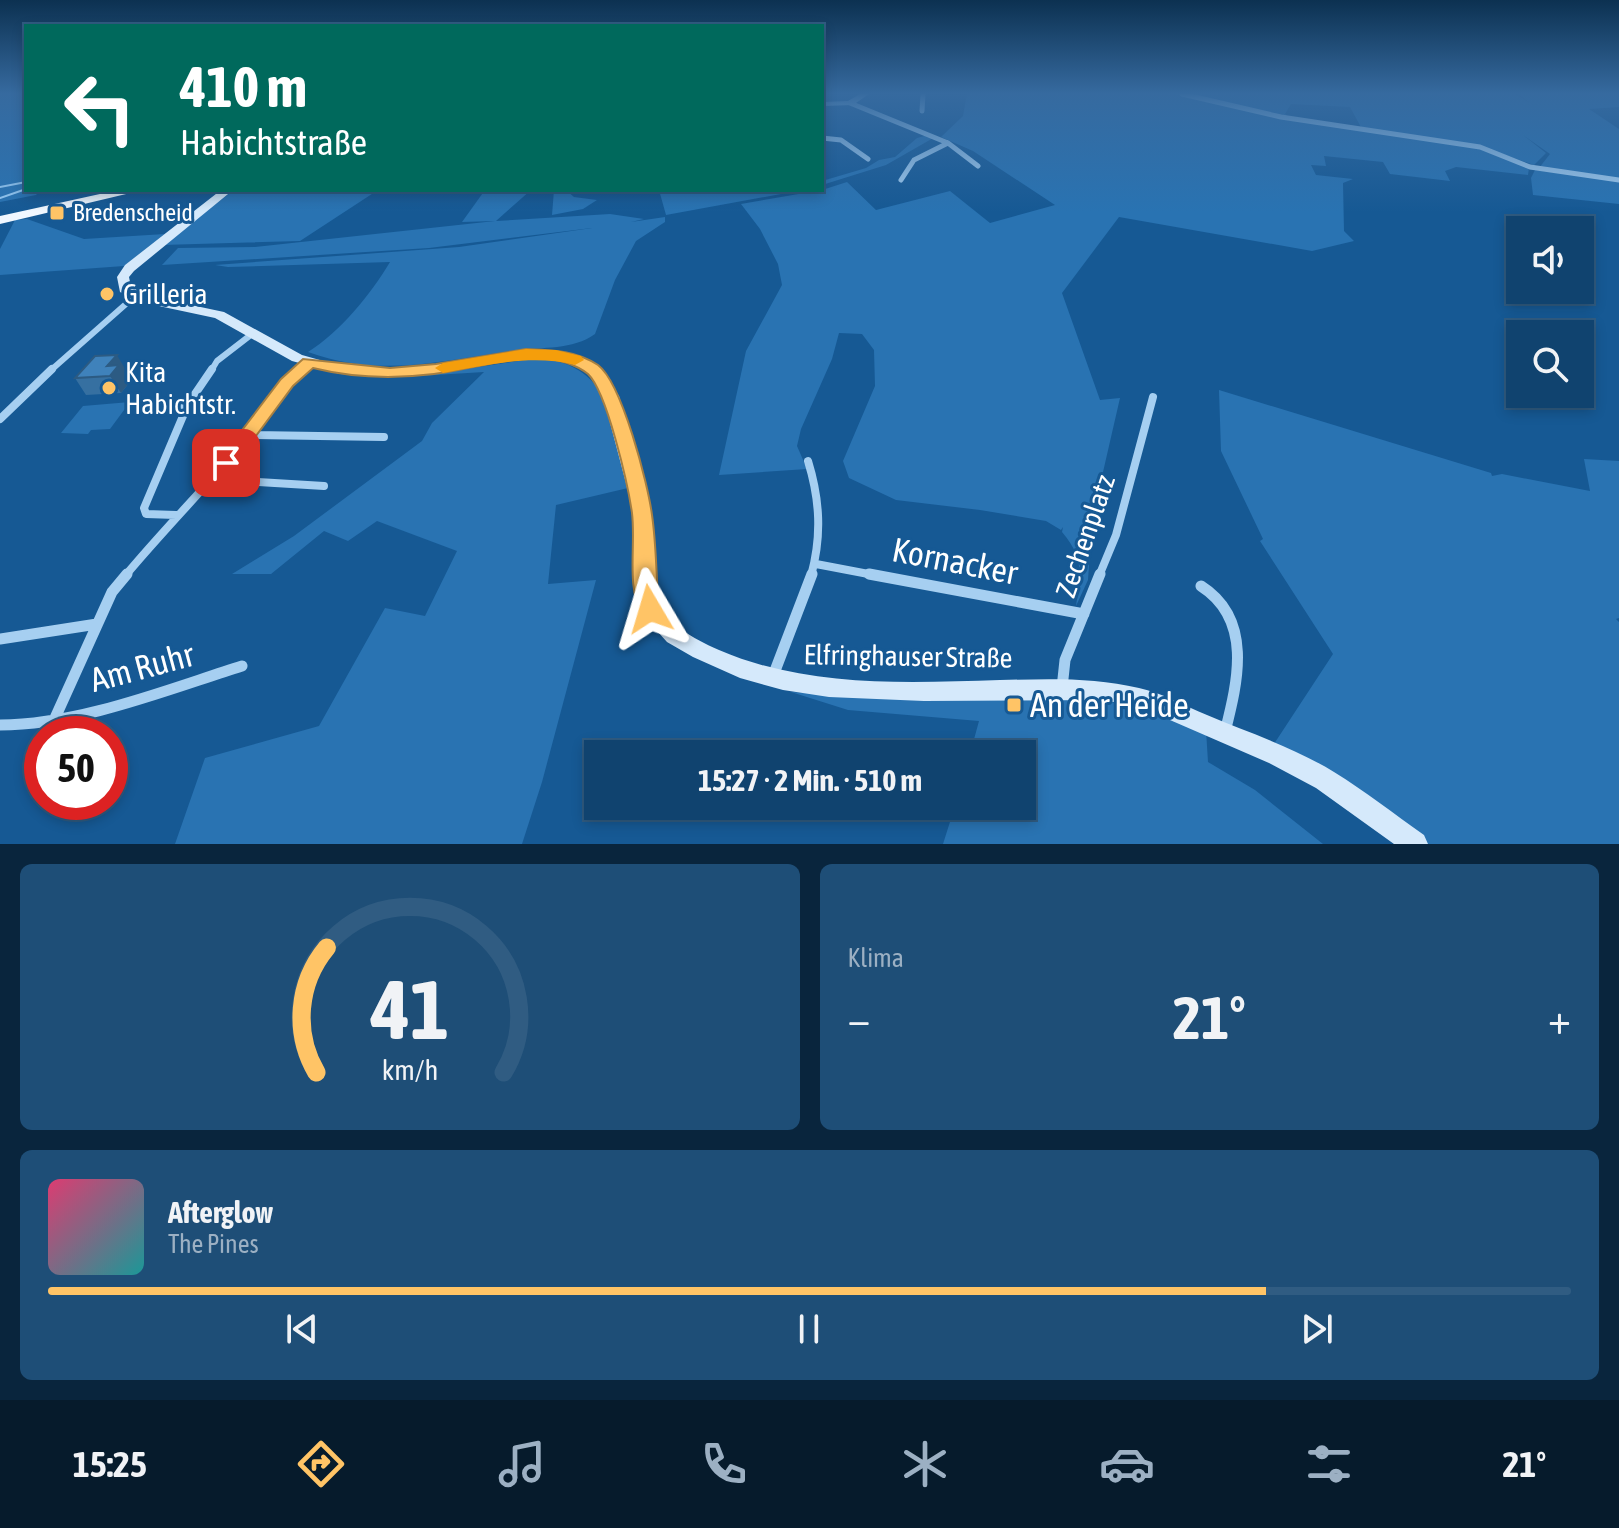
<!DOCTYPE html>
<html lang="de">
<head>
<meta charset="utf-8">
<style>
  body { margin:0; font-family:"Asap Condensed",sans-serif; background:#1e4e77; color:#f1f3f6; height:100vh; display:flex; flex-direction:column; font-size:30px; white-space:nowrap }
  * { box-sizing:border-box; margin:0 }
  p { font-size:26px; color:#9cb0c3 }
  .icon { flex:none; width:44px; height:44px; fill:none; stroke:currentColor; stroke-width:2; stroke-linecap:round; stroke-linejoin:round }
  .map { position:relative; height:844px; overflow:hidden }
  .drawer { display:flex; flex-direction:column; gap:20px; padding:20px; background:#09253d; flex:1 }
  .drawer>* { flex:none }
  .hud { position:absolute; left:24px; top:24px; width:800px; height:168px; border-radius:0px; box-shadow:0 4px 12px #0003,0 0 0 2px #305c82; background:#00695c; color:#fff; overflow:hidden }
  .fabs { position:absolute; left:1506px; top:216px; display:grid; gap:16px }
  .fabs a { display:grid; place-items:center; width:88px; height:88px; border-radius:0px; background:#10436f; box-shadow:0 4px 12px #0003,0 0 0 2px #305c82; font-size:40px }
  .speed { position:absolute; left:24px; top:716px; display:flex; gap:16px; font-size:40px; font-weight:700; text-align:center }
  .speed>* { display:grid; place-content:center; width:104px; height:104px; border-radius:50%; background:#10436f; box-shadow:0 4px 12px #0003,0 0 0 2px #305c82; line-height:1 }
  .speed .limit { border:12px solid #d22; background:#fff; color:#111 }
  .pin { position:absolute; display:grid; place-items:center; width:68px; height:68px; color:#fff; margin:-34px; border-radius:16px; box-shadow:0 4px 12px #0006 }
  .me { position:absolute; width:88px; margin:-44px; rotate:353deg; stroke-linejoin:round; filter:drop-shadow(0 0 6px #0008) }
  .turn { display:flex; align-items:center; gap:28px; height:168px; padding:0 24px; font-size:36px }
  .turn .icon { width:104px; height:104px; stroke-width:2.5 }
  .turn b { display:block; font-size:56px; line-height:68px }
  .big { font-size:60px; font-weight:700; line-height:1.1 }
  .drawer .tile { flex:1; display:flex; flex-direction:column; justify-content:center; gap:12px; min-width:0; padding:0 28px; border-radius:12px; background:#1e4e77 }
  .drawer .dial { align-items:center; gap:0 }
  .dial svg { height:208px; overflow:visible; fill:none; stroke:#305c82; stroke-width:7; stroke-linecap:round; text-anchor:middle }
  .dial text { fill:#f1f3f6; stroke:none }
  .song { display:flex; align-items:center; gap:24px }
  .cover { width:96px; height:96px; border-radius:12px; background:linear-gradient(135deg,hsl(340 70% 55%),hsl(180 70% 35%)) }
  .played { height:8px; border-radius:4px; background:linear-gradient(90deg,#ffc466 80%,#305c82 80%) }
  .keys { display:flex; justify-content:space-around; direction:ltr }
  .heat { display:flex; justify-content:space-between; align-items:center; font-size:44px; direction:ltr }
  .drawer .tiles { flex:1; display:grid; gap:20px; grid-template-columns:1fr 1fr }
  .tile:last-child { grid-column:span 2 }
  .trip { position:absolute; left:584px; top:740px; width:452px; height:80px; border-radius:0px; background:#10436f; box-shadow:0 4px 12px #0003,0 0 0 2px #305c82; font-weight:700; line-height:80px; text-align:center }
  .dock { display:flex; height:128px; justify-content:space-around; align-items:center; background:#061b2c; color:#9cb0c3 }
  .dock .icon { width:56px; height:56px }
  .dock .current { color:#ffc466 }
  .dock b { font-size:36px; color:#f1f3f6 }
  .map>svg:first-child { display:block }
  .green { fill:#2973b2 }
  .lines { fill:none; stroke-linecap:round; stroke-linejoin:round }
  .stream { stroke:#99cbf3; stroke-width:2 }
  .minor-far3 { stroke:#a6cff1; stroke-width:5 }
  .minor-far2 { stroke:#a6cff1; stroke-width:6 }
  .minor-far1 { stroke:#a6cff1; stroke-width:8 }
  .minor { stroke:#a6cff1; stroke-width:11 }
  .tertiary { fill:#a6cff1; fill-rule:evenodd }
  .secondary { fill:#d5e9fb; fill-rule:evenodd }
  .primary { fill:#f0f7ff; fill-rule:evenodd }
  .wall { fill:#3670a1 }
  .shaded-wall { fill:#2c5b83 }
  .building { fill:#3f82bb; stroke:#2c5b83; stroke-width:2 }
  .route { fill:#ffc466; stroke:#a67f42; stroke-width:2 }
  .slow { fill:#f59e0b }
  .poi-dot { fill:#ffc466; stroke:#165994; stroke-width:3 }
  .labels { text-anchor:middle; stroke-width:6; stroke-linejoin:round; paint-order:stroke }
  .far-poi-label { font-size:24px; fill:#fff; stroke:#165994; text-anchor:start }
  .poi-label { font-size:28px; fill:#fff; stroke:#165994; text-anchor:start }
  .street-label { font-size:28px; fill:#fff; stroke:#165994 }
  .near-street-label { font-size:34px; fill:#fff; stroke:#165994 }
  .near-poi-label { font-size:34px; fill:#fff; stroke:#165994; text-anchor:start }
</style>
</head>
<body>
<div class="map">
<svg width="1619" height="844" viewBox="0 0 1619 844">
  <rect width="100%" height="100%" fill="#165994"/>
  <!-- green -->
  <path class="green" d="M0,94h26v96h14l-4,5 -36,7z
    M967,94h212l84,21 217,33 49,20 -1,7 -72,-8 -11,4 5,10 -60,-7 -7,-12 -59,-6 2,10 -15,-1 5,10 37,4 -10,4 1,48 10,10 -42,10 -193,-34 -57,76 38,107 20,-2 -28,122 -4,60 -12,26c5,-33 8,-48 -14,-74l1,-5 -2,3 -15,-9 -66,-11 -84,-10 -47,-22 -6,-17 32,-75 -1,-36 -12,-16 -23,-1 -7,26 -31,70 -4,17 10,23 -88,6 27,-124 36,-66 -4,-21 -18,-35 -19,-25 81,-14 25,-8 29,28 74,-19 40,32 65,-18 -82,-54 -32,-14 22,-21z
    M1186,94h329l15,9 -12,-9h101v13l-30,2 30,20v50l-80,-11 11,-14 -27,-19 23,18 -12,12 -34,-12 -138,-24 -12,-22 -59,-3 -6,10 5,4z
    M928,135l7,2 -49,28 -64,20v-4l44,-13 13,-8 16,-3 22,-19z
    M1535,170l84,11v23l-86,-9 -2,-17z
    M234,190h144l-78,51 -138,4z
    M485,190h46l-35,31 114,-7 34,5 -13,3 34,-5v5l-29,19 -21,39 -20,54c-22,16 -53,13 -78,16 -75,10 -134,29 -209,2 32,-20 63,-58 82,-90l-162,5 -13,-2 244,-18 133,-19 -163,20 -267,17 16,-17 77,-1 240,-26 -33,1z
    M554,190h12l8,7 23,3 -14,9 -31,6z
    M659,190h144l-137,25z
    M27,219l57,20 81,-5 -41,32 -124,9v-26l15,-29z
    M539,358c76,8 73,68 89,130l-72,17 -8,79 48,-4 -54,202 -20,62h-347l30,-86 114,-32 66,-118 40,8 32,-65 -80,-30 -29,20 -24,-10 -53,43h-39l62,-38 128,-95 10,-18 52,-51 -66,4z
    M1219,390l272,83 1,3 10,-2 88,17 -6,-32 35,2v157l-3,1 3,3v222h-196l-151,-97 61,-93 -73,-113 3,-2 -42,-88z
    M130,402l-20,27 -19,1 -3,4 -27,-1 22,-27z
    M791,692l115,7h185l59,9 56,22 2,32 47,28 68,54h-380l12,-38h67v-52h-52l9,-33 -131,-11z"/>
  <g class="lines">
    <!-- stream -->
    <path class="stream" d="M0,187l26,-5
      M0,198l26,-9"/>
    <!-- minor-far3 -->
    <path class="minor-far3" d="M1182,94l99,23 199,30 50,20 89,13
      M850,103l98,40 -34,17 -13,20
      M922,111l1,-17
      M822,138l19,2 27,19
      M948,143l30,23"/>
    <!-- minor-far2 -->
    <path class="minor-far2" d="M50,371l85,-75
      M211,371l6,-10 35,-27
      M300,371l9,-8"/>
    <!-- minor-far1 -->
    <path class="minor-far1" d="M195,394l17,-25
      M0,419l52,-50
      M250,435l134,2
      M808,461c12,39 14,75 3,115
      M211,479l113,7
      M176,515l-30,-1 -2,-6 39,-92 -3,-11
      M816,564l63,12
      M125,576c40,-48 84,-92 124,-140 19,-22 31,-48 54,-67
      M1099,576l17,-41 37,-138"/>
    <!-- minor -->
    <path class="minor" d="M869,574l215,40
      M1201,586c52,33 37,95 24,146
      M0,639l97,-15
      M773,676l39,-102
      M1062,688l3,-28 35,-86
      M55,718l57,-126 15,-18
      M0,725c79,0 166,-35 242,-59"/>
    <!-- tertiary -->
    <path class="tertiary" d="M860,94h9l-16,11 -31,1v-4l26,-1z"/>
    <!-- secondary -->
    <path class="secondary" d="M221,190h12l-99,81 -5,6 2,10 18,9 75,16 78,43 39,11 69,2 126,-19 34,5 22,9 11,9 16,24 26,91 6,25 6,84c10,29 35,42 62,54 88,38 187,33 281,30 47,-1 94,-3 139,8 23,5 46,18 68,27 43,18 88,33 127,57 31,19 60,42 90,63l4,9h-34l-78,-56 -47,-25 -129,-56 -37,-7 -179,1 -95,-4 -46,-7 -43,-12 -47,-21 -26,-15 -19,-21 -11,-25 -4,-84 -6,-25 -24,-91 -11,-18 -10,-9 -20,-8 -26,-4 -126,19 -70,-2 -48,-13 -77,-43 -75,-16 -20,-10 -3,-15 8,-12z"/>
    <!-- primary -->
    <path class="primary" d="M118,190h25l-143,34v-8z"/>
  </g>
  <!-- wall -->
  <path class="wall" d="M127,372l-2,3 4,8 -8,10 -35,2 -11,-17z"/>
  <!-- shaded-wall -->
  <path class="shaded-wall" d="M117,355l10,17 -2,3 4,8 -8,10 -11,-17 -3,-10z"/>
  <!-- building -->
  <path class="building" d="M117,355l-10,11 12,-1 -9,11 -35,2 20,-22z"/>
  <!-- sky -->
  <linearGradient id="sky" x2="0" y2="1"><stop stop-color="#0c3151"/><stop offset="0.44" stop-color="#366a9f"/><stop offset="1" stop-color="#366a9f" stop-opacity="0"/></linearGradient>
  <rect width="1619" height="212" fill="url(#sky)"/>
  <!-- route -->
  <path class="route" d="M526,349c25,1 50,1 72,16 24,18 50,119 54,150 4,27 4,54 6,81l4,13 -4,6 -8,3 -8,-3c-16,-29 -6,-69 -10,-102 -4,-28 -25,-121 -44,-139 -5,-4 -15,-9 -21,-11 -37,-14 -95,7 -133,11 -41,5 -81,4 -121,-6l-20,18 -60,81 -7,2 -9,-6 64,-84 22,-20 87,9 46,-4z"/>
  <!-- slow -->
  <path class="slow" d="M526,349l30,1 25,6 3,4 -9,5c-44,-11 -87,0 -132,8l-8,-5 8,-5z"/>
  <!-- markers -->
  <g class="poi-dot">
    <rect x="49" y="205" width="16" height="16" rx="4"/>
    <circle cx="107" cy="294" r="8"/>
    <circle cx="109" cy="388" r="8"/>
    <rect x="1006" y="697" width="16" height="16" rx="4"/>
  </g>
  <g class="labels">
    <!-- far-poi labels -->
    <g class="far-poi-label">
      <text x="73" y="221">Bredenscheid</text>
    </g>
    <!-- poi labels -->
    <g class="poi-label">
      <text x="123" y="304">Grilleria</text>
      <text x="125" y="382">Kita<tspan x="125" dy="32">Habichtstr.</tspan></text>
    </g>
    <!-- street labels -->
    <g class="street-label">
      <text transform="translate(1085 536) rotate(-71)" y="10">Zechenplatz</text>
      <text transform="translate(908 656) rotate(1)" y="10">Elfringhauser Straße</text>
    </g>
    <!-- near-street labels -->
    <g class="near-street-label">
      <text transform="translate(955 561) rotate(11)" y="12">Kornacker</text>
      <text transform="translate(142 667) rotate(-15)" y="12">Am Ruhr</text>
    </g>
    <!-- near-poi labels -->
    <g class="near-poi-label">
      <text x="1030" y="717">An der Heide</text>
    </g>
  </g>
</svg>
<div class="fabs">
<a><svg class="icon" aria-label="sound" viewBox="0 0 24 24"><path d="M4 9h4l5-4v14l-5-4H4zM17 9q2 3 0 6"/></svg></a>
<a><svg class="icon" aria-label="search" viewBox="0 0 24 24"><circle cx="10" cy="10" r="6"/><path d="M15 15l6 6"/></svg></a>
</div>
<div class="speed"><div class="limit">50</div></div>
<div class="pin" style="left:226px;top:463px;background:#d93025"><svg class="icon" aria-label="arrive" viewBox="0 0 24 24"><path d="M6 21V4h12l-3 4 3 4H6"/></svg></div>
<svg class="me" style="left:650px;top:609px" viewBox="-20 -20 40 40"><path d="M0-17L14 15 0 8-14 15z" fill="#ffc466" stroke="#fff" stroke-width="4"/></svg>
<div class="trip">15:27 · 2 Min. · 510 m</div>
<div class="hud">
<div class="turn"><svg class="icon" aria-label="left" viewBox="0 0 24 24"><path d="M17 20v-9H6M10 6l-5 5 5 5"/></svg><div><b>410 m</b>Habichtstraße</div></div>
</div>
</div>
<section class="drawer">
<div class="tiles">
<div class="tile dial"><svg viewBox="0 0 100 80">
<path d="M14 69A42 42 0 1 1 86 69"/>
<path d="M14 69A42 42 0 0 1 18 21" stroke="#ffc466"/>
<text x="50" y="56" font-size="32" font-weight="700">41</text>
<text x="50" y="72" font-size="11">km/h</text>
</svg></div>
<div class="tile"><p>Klima</p>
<div class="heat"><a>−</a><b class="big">21°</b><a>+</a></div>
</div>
<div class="tile">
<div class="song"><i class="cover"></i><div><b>Afterglow</b><p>The Pines</p></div></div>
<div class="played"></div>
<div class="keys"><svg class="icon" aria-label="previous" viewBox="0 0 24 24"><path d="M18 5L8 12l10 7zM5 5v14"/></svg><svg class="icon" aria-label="pause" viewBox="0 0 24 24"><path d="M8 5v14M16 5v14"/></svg><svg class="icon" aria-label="next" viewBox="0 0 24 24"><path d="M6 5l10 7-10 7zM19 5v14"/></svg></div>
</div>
</div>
</section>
<nav class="dock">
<b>15:25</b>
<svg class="icon current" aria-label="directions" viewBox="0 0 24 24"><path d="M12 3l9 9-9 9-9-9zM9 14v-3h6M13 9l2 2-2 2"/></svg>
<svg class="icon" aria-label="music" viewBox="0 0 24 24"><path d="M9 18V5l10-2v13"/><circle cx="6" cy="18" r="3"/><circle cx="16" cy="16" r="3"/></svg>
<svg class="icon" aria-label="phone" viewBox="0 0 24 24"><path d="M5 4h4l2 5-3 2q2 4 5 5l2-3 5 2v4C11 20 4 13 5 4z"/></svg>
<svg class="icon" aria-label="climate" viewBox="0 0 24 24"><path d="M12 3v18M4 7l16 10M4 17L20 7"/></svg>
<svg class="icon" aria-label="car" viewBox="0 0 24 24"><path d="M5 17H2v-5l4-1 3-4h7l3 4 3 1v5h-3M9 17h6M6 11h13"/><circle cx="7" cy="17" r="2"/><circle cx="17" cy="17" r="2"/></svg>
<svg class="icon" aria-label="filters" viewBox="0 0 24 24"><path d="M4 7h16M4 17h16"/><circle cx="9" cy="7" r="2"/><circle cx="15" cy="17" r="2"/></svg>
<b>21°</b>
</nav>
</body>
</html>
